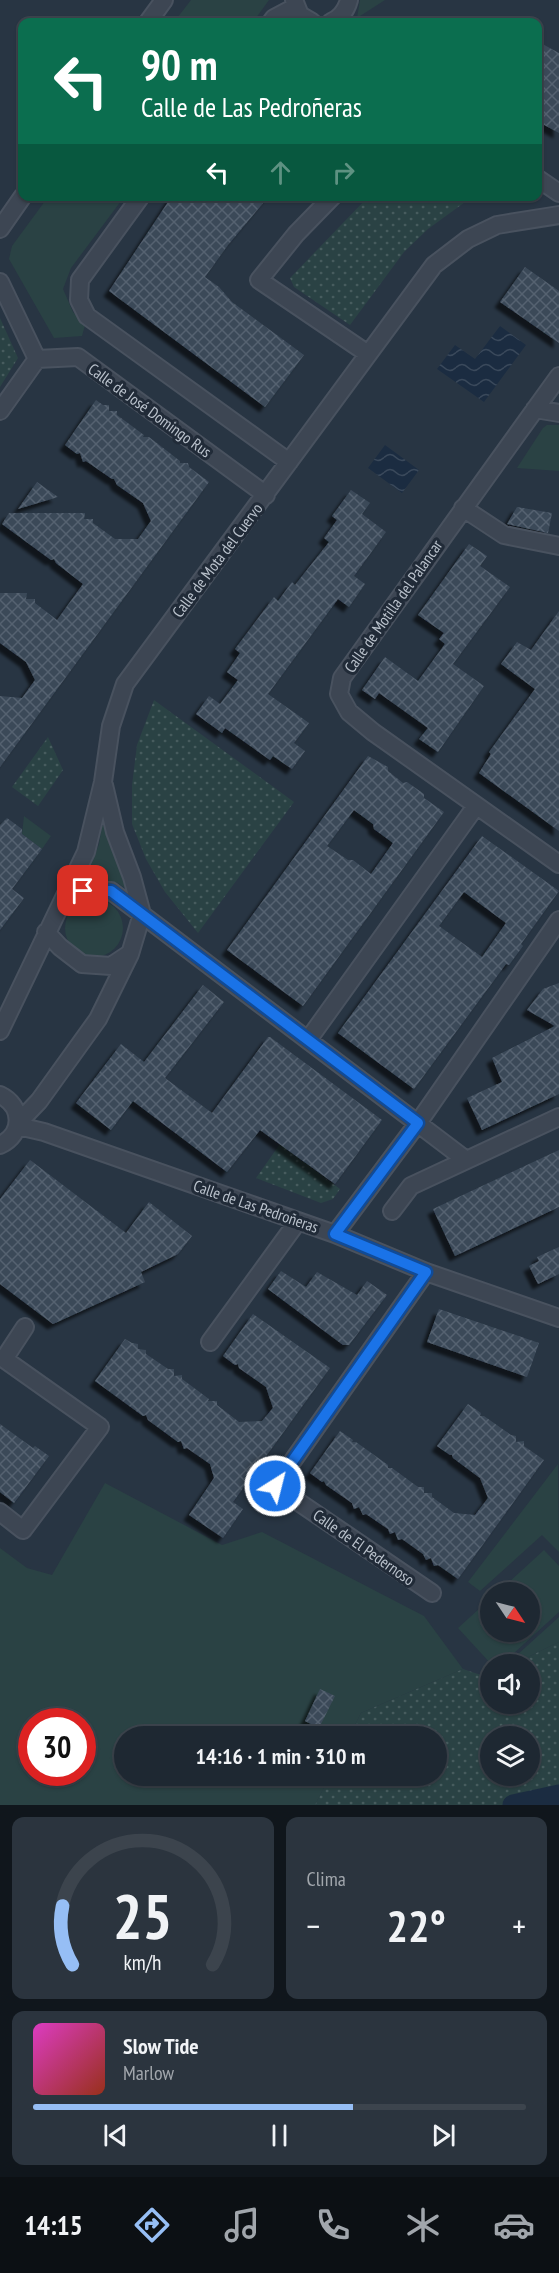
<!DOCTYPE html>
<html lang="es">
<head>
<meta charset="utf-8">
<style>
  body { margin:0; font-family:"PT Sans Narrow",sans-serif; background:#2b343e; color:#f1f3f6; height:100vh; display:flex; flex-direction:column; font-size:22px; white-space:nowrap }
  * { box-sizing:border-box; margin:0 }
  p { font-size:20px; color:#a1a6ac }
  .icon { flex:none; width:33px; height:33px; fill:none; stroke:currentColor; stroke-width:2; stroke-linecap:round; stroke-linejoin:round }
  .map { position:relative; height:1805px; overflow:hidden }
  .sheet { display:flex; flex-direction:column; gap:12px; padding:12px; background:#10161c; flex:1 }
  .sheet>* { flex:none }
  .banner { position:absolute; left:18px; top:18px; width:524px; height:183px; border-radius:12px; box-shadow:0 2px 4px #0004,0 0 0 2px #3c444d; background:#0b6e4f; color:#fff; overflow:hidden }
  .needle { width:39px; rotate:125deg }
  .buttons { position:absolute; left:480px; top:1582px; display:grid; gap:12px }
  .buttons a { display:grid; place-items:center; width:60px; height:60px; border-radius:50%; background:#1e2832; box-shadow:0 2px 4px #0004,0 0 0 2px #3c444d; font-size:30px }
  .speed { position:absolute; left:18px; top:1708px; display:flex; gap:12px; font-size:30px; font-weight:700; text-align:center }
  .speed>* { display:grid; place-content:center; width:78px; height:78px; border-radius:50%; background:#1e2832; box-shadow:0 2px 4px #0004,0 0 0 2px #3c444d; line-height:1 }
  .speed .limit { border:9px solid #d22; background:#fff; color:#111 }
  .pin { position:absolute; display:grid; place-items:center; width:51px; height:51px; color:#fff; margin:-26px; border-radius:12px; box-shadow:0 3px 9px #0006 }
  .me { position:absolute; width:66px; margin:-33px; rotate:36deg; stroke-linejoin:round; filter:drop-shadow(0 0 4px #0008) }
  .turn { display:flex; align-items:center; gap:21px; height:126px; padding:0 24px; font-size:27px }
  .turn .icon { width:78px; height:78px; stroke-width:2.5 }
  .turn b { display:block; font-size:42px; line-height:51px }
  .lanes { display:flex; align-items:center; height:57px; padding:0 24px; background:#0003; justify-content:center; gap:30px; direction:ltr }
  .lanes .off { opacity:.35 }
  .big { font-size:45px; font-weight:800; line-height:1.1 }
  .sheet .tile { flex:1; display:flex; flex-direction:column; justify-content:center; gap:9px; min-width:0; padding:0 21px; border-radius:12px; background:#2b343e }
  .sheet .dial { align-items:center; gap:0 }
  .dial svg { height:156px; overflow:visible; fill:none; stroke:#3c444d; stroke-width:7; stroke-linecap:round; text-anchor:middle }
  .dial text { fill:#f1f3f6; stroke:none }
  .song { display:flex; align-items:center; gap:18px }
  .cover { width:72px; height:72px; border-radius:9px; background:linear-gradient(135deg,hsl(310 70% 55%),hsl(10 70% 35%)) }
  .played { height:6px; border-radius:3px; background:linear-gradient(90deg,#96bef5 65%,#3c444d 65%) }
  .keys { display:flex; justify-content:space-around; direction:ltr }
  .heat { display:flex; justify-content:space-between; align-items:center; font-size:33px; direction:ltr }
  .sheet .tiles { flex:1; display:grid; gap:12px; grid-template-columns:1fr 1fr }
  .tile:last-child { grid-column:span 2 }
  .trip { position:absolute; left:114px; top:1726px; width:333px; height:60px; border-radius:30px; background:#1e2832; box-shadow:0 2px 4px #0004,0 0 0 2px #3c444d; font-weight:800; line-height:60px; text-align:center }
  .dock { display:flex; height:96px; justify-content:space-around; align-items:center; background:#0c1014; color:#a1a6ac }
  .dock .icon { width:42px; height:42px }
  .dock .selected { color:#96bef5 }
  .dock b { font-size:27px; color:#f1f3f6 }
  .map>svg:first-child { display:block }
  .green { fill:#2a4244; fill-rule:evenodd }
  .park { fill:url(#park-dots); fill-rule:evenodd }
  .water { fill:url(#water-waves) }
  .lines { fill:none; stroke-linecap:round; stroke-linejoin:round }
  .canal { stroke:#1b2c41; stroke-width:21 }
  .building { fill:url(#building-cross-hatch); fill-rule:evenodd; filter:url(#shadow) }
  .street-casing { stroke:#49525f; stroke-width:20 }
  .street { stroke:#3d4653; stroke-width:16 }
  .route-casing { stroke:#114b97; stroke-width:15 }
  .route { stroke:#1a73e8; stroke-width:10 }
  .labels { text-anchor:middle; stroke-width:6; stroke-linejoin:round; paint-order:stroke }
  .street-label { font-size:16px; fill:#bac2cc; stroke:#212b38 }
</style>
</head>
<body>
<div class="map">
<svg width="559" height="1805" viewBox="0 0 559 1805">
  <defs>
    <pattern id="park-dots" width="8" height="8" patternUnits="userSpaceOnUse" patternTransform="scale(1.5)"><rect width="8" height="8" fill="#2a4244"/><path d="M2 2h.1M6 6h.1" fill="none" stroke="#475c5e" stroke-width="1.8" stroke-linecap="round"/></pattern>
    <pattern id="water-waves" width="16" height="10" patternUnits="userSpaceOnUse" patternTransform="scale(1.5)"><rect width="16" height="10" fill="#1b2c41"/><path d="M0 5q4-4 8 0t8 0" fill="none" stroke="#3a495b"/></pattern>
    <pattern id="building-cross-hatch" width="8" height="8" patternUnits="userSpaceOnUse" patternTransform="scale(1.5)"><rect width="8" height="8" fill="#3b4959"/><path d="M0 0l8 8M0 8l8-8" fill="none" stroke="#556270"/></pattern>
    <filter id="shadow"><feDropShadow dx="-5.5" dy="5.5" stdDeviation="1.5" flood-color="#0009"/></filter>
  </defs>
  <rect width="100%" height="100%" fill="#283543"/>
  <!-- green -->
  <path class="green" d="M191,0h78l-16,22h-79z
    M360,0h25l-28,18z
    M48,197h76l-53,71 -8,21 10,23 12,13 -3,11 -28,2 -45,-79 3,-13z
    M547,425h12v46l-42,-3 26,-40z
    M24,816l27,20 -9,13 -20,-15z
    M105,825l3,15 21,47 -3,2 -8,-6 -29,-7 -1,-3 11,-29 3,-18z
    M65 928a29 29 0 1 1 58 0a29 29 0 1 1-58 0Z
    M558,1464l1,88 -17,-17 -62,56 -12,-9z
    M105,1483l117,62 40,-13 162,84 39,53 -102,44 -12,24h-225v39h206l-15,29h-315v-257l27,20 25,7zM32,1722h50v51h-50z
    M544,1550l15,16v46l-58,53h-9l-34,-37 32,-29v33h40v-39h-33z
    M559,1617v25l-47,23h-6z"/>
  <!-- park -->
  <path class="park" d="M368,197h104l-44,32 -24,23 -54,73 -56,-38 -4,-9z
    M0,318l18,40 -18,29z
    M154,700l140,102 -96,131 -33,-41 -19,-33 -14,-35v-39l5,-40z
    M48,737l15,33 -25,36 -26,-19z
    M280,1144l60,45 -7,10 -12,4 -65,-25z
    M559,1642v163h-244l15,-29h106v-39h-87l12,-24 102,-44 27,9v26h40v-39h-18zM490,1737h40v39h-40z"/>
  <!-- water -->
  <path class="water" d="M500,326l26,19 -42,57 -47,-33 18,-24 20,14z
    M385,445l34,25 -17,23 -34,-25z"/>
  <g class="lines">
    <!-- canal -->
    <path class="canal" d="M513,1805l46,-10"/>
  </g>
  <!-- building -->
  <path class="building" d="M537,41l22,12v80l-22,-12z
    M172,196h97l-41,49 -23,32 14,10 13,15 72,53 -39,52 -156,-116z
    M525,267l34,24v52l-59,-41z
    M96,400l7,5h6v6h8v4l27,20 -1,2h6l31,24v2h8l1,4 20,15 -209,285v-71l22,2 13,-18 -9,-18 -26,-19v-50h27l-1,6h9v4l22,17 26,-36 -27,-21 -2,-4 -3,1 -49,-36 7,-11h76l-1,6h9v4l22,16h23l13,-18 -8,-18 -26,-18 -3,-6h-2l-26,-18 -3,1 -3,-9 -3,1 -12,-9z
    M37,482l21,15 -40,12z
    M351,490l19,13 -8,11 24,18 -32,44 11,8 -16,23 -11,-8 -70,95 41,29 -15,20 11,8 -13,18 -19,-13 -3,4 -45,-32 -3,5 -26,-19 13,-18 11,8 18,-24 -11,-8 13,-19 -5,-4 39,-52 4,4 14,-19 3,3 34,-43 -5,-4 13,-18 -5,-4z
    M517,507l35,6 -4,20 -41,-9z
    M469,544l18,12 -7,10 30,21 -57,77 31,22 -46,66 -19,-13 9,-11 -49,-35 -4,6 -13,-9 23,-33 33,24 27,-37 -6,-5 5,-6 -26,-18z
    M559,611v220l-80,-58 12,-19 -2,-2 46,-63 -34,-25 16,-22 14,8z
    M368,756l20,11v4l15,12 4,-1 17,12v4l20,14 -141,194 -76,-56zM354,810l19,14 1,5 19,14 -22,31 -18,-14h-5l-21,-14z
    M7,818l15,11v5l20,15 -30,40 12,9 -24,32v-105z
    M482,836l77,55 -38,53 2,2 -14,19 -3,-1 -92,125 -76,-56zM464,892l42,31 -24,34 -43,-31z
    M559,983v111l-77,36 -15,-32 35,-16 -10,-24 63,-32 -28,-16 16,-21z
    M203,985l21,17 -59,76 47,35 56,-76h2l112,83 -47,64 -75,-54 -33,42 -94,-71 -22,29 -35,-27 45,-59 23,18z
    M559,1150v57l-104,49 -22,-47z
    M30,1160l96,73 23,-31 43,34 -14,18 -37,18 4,10 -92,42 -53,-40v-85z
    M559,1247v27l-21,10 -9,-18 10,-5 -2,-4z
    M281,1271l25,16 11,-15 40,23 10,-14 20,14 -38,50h-6l-75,-56z
    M439,1309l100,34 -12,34 -100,-35z
    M253,1314l77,54 -97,134 10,7 -20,29 -34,-23 25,-37 -4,-14 -23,-16 -3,1 -3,-8 -3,1 -30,-22 -2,-5 -3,1 -48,-35 30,-42 7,4 6,1v5l8,1v4l22,15h6v7l8,-1v4l27,20 -1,2h9v4l22,17 23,-1 11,-13 -7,-21 -27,-19 -1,-4 -3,1 -12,-9z
    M468,1404l13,9 -1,3h4l27,19 5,1v6l8,-1v5l20,14 -86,119 -20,-14 -4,1 -3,-8 -5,2 -3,-6 -21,-15 -4,1 -3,-8 -5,2 -2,-5 -22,-15 -3,1 -4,-8 -5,2 -2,-6 -26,-18 -2,-4 -2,1 -12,-9 30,-42 13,9 -1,2h4l32,23v3h4l26,19h6v6h8v4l22,16 21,2 13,-17 -8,-20 -27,-20 -1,-3h-2l-13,-9z
    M0,1424l33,24 2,-2 14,10 -35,47 -14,-11z
    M320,1689l15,7 -16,32 -14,-7z"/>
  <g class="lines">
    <defs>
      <path id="street" d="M294,0l6,15 12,7
        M148,22l16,-22
        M271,22l3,-4 21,-11
        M331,22c10,-4 15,-11 18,-22
        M537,178l22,15
        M141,196l-61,84 -1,20 8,16 202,146
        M333,196l-37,38 -37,46 109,74
        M0,229l23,-33
        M0,282l37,77
        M37,359l41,-2 188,138
        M559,376l-217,302 -3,16 10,18 24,20 186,132
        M535,409l24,4
        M0,411l37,-52
        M463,508l41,27 55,11
        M69,889l42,2 355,269
        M46,932l14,15 22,17 29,2 18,-12
        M0,1031l86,-179 17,-70 8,-56 14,-42 309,-419 34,-26 29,-14 62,-10
        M308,1040l168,-234
        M0,1095c23,11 24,39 0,50
        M18,1123l21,-22 59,-82 32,-65 12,-40 -10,-37 -17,-45 -11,-47
        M18,1126l26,6 291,102 91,38 133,46
        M392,1211l19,-25 148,-69
        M335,1234l83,-111 141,-203
        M426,1272l-151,214 157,107
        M210,1342l88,-121
        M0,1512l23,18 77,-103 -96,-68 21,-32"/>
    </defs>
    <!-- street casing -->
    <use href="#street" class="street-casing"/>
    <!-- street -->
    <use href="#street" class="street"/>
  </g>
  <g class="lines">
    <defs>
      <path id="route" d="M83,891h28l307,232 -83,111 91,38 -151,214"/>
    </defs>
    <!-- route casing -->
    <use href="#route" class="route-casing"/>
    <!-- route -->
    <use href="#route" class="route"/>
  </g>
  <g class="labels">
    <!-- street labels -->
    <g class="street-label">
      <text transform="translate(150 410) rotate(36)" y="6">Calle de José Domingo Rus</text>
      <text transform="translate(217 560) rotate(-53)" y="6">Calle de Mota del Cuervo</text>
      <text transform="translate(393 606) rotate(-55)" y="6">Calle de Motilla del Palancar</text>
      <text transform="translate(256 1206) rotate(19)" y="6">Calle de Las Pedroñeras</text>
      <text transform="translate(364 1547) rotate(35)" y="6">Calle de El Pedernoso</text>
    </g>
  </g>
</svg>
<div class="buttons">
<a><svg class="needle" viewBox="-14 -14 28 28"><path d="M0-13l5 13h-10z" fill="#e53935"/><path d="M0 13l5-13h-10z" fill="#a1a6ac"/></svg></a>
<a><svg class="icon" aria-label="sound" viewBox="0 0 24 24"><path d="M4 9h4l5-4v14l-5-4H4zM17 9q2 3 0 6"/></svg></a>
<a><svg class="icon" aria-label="layers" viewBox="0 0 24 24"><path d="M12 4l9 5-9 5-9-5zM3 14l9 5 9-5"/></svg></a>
</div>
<div class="speed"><div class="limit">30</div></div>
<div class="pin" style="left:83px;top:891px;background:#d93025"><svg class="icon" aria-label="arrive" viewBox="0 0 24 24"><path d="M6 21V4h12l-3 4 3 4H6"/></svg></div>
<svg class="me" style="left:275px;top:1486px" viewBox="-20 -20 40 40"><circle r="17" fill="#1a73e8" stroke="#fff" stroke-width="3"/><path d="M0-11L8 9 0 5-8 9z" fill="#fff"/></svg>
<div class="trip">14:16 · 1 min · 310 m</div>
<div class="banner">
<div class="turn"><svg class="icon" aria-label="left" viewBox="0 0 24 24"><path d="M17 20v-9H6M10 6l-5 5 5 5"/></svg><div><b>90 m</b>Calle de Las Pedroñeras</div></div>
<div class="lanes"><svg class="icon" aria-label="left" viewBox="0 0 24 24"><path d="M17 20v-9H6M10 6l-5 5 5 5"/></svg><svg class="icon off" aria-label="ahead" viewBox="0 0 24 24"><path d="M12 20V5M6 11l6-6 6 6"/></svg><svg class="icon off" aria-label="right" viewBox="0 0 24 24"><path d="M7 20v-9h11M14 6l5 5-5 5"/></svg></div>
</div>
</div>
<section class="sheet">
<div class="tiles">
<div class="tile dial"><svg viewBox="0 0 100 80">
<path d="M14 69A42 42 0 1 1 86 69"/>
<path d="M14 69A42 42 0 0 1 9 39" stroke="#96bef5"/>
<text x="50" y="56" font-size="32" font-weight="700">25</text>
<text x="50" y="72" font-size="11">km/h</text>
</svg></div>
<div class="tile"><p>Clima</p>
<div class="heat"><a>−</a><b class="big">22°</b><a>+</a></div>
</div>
<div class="tile">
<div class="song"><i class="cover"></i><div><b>Slow Tide</b><p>Marlow</p></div></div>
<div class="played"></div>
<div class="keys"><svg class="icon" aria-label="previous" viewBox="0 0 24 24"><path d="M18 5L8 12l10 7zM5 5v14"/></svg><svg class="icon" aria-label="pause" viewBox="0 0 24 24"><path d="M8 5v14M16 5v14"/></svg><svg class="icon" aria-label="next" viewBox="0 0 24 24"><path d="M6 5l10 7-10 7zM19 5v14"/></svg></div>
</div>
</div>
</section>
<nav class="dock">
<b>14:15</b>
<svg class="icon selected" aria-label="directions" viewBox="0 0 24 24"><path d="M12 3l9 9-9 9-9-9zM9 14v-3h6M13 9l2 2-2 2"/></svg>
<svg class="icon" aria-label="music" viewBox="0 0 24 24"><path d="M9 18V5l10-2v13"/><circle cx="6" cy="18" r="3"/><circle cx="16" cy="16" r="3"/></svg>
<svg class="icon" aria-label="phone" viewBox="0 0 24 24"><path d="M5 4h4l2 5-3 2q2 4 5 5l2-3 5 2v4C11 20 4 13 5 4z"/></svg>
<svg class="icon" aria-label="climate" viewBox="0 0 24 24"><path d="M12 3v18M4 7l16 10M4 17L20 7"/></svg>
<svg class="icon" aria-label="car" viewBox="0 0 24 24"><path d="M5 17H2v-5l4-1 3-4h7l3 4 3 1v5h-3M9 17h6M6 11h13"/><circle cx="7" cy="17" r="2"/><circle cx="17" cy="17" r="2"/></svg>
</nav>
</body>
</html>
